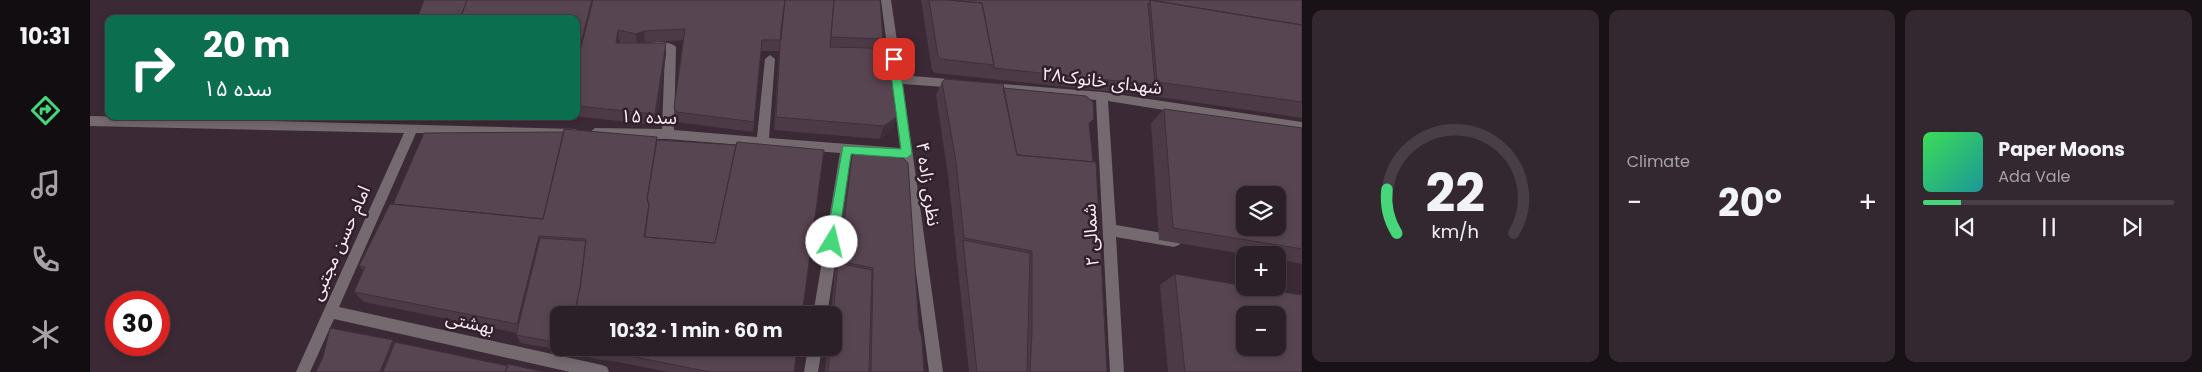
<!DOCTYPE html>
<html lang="en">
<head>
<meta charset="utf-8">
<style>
  body { margin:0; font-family:Poppins,"Noto Sans Arabic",sans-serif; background:#342830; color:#f1f3f6; height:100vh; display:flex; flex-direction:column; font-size:19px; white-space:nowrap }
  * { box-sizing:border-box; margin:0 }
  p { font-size:16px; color:#a6a3a8 }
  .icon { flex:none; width:28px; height:28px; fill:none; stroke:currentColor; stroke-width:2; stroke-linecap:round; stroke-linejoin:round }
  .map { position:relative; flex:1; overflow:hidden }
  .sheet { display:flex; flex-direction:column; gap:10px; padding:10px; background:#181216; width:900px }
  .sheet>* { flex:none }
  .guide { position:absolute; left:15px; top:15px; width:475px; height:105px; border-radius:10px; box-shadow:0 2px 8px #0003,0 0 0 1px #483e45; background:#0b6e4f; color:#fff; overflow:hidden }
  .fabs { position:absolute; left:1146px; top:186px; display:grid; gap:10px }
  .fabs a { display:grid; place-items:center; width:50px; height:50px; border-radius:10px; background:#2c2028; box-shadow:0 2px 8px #0003,0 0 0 1px #483e45; font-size:25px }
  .speed { position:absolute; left:15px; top:291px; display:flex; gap:10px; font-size:25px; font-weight:700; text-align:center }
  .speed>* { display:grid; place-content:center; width:65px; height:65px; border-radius:50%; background:#2c2028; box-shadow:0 2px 8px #0003,0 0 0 1px #483e45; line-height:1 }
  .speed .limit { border:8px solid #d22; background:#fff; color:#111 }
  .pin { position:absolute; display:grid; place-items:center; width:42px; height:42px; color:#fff; margin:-21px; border-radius:10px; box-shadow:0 2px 8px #0006 }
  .me { position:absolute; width:55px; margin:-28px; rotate:9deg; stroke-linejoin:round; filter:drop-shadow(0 0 4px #0008) }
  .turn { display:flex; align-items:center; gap:18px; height:105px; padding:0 15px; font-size:22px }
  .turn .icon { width:65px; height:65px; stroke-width:2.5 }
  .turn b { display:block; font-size:35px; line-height:42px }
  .big { font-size:38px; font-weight:700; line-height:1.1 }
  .sheet .card { flex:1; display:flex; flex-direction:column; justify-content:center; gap:8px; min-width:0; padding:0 18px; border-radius:10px; background:#342830 }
  .sheet .dial { align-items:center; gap:0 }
  .dial svg { height:130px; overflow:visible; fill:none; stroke:#483e45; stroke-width:7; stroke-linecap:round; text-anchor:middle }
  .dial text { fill:#f1f3f6; stroke:none }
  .song { display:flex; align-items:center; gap:15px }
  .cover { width:60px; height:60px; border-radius:8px; background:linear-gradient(135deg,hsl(130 70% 55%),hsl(180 70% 35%)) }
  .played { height:5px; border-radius:2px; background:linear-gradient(90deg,#46d77a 15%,#483e45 15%) }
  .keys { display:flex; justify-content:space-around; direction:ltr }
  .heat { display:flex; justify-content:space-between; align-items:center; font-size:28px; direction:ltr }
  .sheet .tiles { flex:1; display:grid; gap:10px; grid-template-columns:repeat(3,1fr) }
  .trip { position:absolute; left:460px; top:306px; width:292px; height:50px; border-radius:10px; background:#2c2028; box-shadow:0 2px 8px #0003,0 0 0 1px #483e45; font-weight:700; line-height:50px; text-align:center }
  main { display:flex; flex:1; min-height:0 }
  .dock { display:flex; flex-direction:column; width:90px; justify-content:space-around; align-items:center; background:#120d10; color:#a6a3a8 }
  .dock .icon { width:35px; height:35px }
  .dock .current { color:#46d77a }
  .dock b { font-size:22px; color:#f1f3f6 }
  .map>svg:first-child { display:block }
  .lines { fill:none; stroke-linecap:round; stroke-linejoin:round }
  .street { fill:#746a70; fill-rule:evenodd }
  .wall { fill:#4c3b47 }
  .shaded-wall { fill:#3e3039 }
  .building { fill:#584552; stroke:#3e3039; fill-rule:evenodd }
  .route { fill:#46d77a; stroke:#2e8c4f }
  .labels { text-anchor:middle; stroke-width:5; stroke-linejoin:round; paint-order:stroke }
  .street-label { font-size:18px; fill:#fcf0f8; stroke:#31202b }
</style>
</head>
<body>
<main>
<nav class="dock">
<b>10:31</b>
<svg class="icon current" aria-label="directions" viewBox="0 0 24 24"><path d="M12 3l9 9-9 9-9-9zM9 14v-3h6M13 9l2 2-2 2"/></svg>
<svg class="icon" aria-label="music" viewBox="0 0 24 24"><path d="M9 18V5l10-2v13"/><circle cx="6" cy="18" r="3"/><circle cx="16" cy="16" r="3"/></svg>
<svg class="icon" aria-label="phone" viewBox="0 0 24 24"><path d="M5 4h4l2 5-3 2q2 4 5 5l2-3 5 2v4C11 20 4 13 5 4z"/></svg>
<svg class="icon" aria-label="climate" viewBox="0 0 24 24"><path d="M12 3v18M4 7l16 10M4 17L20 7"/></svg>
</nav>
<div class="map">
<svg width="1212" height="372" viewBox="0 0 1212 372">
  <rect width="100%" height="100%" fill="#3b2a35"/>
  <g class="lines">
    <!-- street -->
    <path class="street" d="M791,0h10l11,75 57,5 6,4 -6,4 -56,-4 40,288h-14l-28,-214 -49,-4 -25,161h-14l27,-162 -172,-14 -73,-1 -6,-5 6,-5 67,1 3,-78 -16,-1 -5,-4c5,-6 27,-5 32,1l-2,83 83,7 8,-78 5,-4 5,4 -6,79 131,10z
      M901,83l111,9 200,30v10l-194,-31 8,124 58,10 5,2 2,4 -2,4 -5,2 -58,-10 8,135h-14l-14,-272 -105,-9 -6,-4z
      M0,116l486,13 2,3 -6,5 -156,-4 -77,174 263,58 5,2 2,5h-39l-236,-53 -24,53h-14l108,-239 -314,-7z
      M718,348h14l-4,24h-14z"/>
  </g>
  <!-- wall -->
  <path class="wall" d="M334,0l459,39 -3,10 12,81 -13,9 -105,-9 5,-79h-18l-8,81 -76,-10 -2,-3 -1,-11 10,-68 -40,3 22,11 -10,71 -83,-9h3v-97z
    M831,0h381v118l-157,-23 -210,-22 -3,-3z
    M852,82l61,6 86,37 18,247h-138l-21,-197 -12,-80z
    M1074,109l138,19v136l-24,-5v-4h-28l-91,-15 -8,-117z
    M567,140l79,5 88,5 -265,165v33h238l-3,24h-125l-51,-10 -23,-3 -22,-7 -52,-9 -5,-8 1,-2 -153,-31 -10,-10 9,-22 -4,-4z
    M762,156l67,172 5,44h-99l2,-24h7v-33h-3l4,-44 13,-102z
    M1085,274l127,98h-134l-8,-87z"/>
  <!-- shaded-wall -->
  <path class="shaded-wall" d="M502,0h6l-22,88v-26z
    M528,30l2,12 -3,12 -1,-11z
    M554,31l1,11 -8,3 -1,-11z
    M576,43v11l-10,71 -1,-11z
    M807,117l-5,13 -13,9 5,-13z
    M449,236l4,11 -20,87 -6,-10z
    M303,340l10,9 -9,23h-14z"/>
  <!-- building -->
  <path class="building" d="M334,0h43l-7,19h-43z
    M377,0h125l-16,62v-43h-116z
    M503,0h192l-4,40h-19l-8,82 -77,-10 -3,-4 11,-79 -41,2 -8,3 -18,-4 -2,13h50l-11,71 -79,-8v-39z
    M695,0h49l-4,47 39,1 20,3 4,3 4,63 -13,9 -108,-9 5,-88z
    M744,0h46l3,39 -52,-2z
    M839,0h19l34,3 12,62 -53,-6 -3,-3z
    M858,0h202v3h-2l7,82 -162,-17 1,-3 -12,-62z
    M1060,0l152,25v77l-145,-20z
    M1060,0h152v25l-13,-2z
    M855,79l58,5 14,71 79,7 11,210h-77l2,-41v-80l-68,-13 -8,-76 -14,-80z
    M913,88l83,8 7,6 1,17 -5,4 4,39 -76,-7z
    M1074,109l138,19v121l-129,-21zM1155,195h33v33h-33z
    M474,129l93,8 -10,62 2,4 -5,34 71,6 22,-101 87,8 -22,165h-228l6,-27 6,-49 -47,-3 -22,88 -163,-32 11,-25 -6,-1 31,-62 153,15z
    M474,132l-21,87 -150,-15 31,-71z
    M567,140l79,5 -21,98 -70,-6 4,-32 -2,-5z
    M766,153l47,5 5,5 11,165 3,11 2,33h-53l2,-104 -34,-7 13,-105z
    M450,238l46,3 -6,47 -6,27h-15v28l-43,-8z
    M873,240l67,13 -3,119h-50z
    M748,263l34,7 -3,102h-41l2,-24h4l-1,-33z
    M1085,274l70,12v2h12l45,7v77h-117zM1155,315h33v33h-33z
    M240,328l63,12 -13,32h-64l7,-15z
    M305,342l113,24 -3,6h-122z
    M492,348h215l-3,24h-84l-95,-19 -23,-2z
    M418,364l36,8h-39z"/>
  <!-- route -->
  <path class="route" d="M804,55l5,4 13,95 -5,4 -56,-4 -13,88 -2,3 -4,2 -4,-2 -2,-3 17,-96 58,3 -12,-90z"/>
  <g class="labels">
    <!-- street labels -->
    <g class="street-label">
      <text transform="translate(1012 81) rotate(7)" y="6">شهدای خانوک۲۸</text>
      <text transform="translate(559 117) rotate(2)" y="6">سده ۱۵</text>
      <text transform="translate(838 184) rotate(82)" y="6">نظری زاده ۴</text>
      <text transform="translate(1001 235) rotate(-93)" y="6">شمالی ۲</text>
      <text transform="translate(250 243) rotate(-66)" y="6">امام حسن مجتبی</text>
      <text transform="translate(380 323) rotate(13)" y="6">بهشتی</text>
    </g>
  </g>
</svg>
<div class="fabs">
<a><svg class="icon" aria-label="layers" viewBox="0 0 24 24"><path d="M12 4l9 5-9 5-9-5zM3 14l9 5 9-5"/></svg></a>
<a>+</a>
<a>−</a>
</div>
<div class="speed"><div class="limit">30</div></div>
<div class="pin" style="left:804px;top:59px;background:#d93025"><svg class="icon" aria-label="arrive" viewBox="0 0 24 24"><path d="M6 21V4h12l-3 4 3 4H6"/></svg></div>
<svg class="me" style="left:742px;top:242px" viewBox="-20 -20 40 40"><circle r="19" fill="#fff"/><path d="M0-13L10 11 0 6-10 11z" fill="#46d77a"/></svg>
<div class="trip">10:32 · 1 min · 60 m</div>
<div class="guide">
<div class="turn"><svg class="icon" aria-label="right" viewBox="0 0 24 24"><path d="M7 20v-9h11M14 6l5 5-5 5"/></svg><div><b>20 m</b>سده ۱۵</div></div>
</div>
</div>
<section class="sheet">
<div class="tiles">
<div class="card dial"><svg viewBox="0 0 100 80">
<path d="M14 69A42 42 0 1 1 86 69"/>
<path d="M14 69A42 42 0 0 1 8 42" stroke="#46d77a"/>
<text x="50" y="56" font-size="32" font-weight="700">22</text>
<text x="50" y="72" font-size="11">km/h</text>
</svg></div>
<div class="card"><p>Climate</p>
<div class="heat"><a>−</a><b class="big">20°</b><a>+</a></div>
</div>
<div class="card">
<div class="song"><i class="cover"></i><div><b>Paper Moons</b><p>Ada Vale</p></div></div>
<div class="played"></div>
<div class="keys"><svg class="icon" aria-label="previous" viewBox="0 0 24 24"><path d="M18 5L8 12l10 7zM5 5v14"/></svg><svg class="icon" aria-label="pause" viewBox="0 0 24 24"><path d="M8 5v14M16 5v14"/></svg><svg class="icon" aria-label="next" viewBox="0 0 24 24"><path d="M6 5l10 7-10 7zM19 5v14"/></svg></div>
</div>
</div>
</section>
</main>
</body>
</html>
